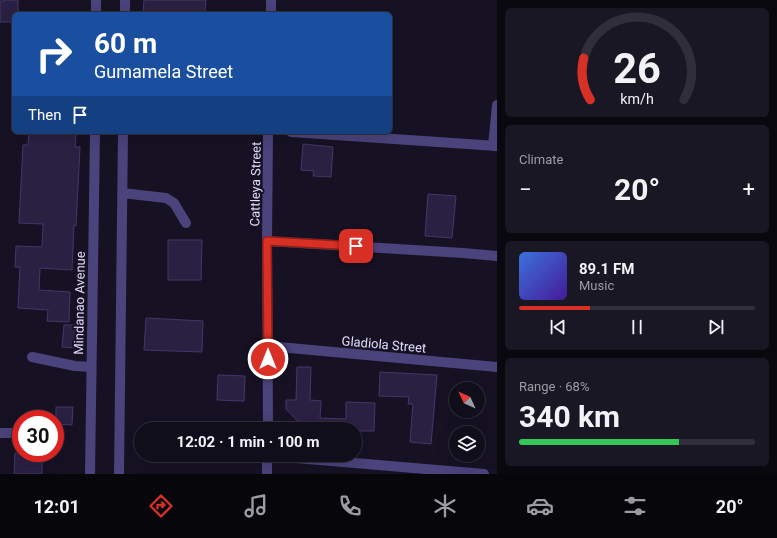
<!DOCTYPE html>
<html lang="en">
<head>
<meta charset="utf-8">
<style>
  body { margin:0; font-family:Roboto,sans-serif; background:#191724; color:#f1f3f6; height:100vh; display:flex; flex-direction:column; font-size:15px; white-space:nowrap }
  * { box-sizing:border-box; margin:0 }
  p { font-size:13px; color:#9c9ca3 }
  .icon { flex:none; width:22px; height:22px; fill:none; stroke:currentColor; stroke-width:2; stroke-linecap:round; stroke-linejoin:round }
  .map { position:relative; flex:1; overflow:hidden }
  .details { display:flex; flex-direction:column; gap:8px; padding:8px; background:#09080f; width:280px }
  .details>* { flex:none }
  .guide { position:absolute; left:12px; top:12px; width:380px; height:122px; border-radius:6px; box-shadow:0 4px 16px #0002,0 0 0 1px #302e3a; background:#1a4fa0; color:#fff; overflow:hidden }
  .needle { width:26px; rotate:314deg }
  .fabs { position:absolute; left:449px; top:382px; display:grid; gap:8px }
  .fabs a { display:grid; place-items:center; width:36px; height:36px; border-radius:50%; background:#100e1b; box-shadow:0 4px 16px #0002,0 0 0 1px #302e3a; font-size:20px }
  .speed { position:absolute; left:12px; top:410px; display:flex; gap:8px; font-size:20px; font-weight:700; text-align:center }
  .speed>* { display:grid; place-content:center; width:52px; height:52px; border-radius:50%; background:#100e1b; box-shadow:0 4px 16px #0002,0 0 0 1px #302e3a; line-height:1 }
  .speed .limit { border:6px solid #d22; background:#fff; color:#111 }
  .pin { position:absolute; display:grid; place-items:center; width:34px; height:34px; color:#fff; margin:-17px; border-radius:8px; box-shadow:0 2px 6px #0006 }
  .me { position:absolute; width:44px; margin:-22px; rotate:0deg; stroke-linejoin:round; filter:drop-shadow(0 0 3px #0008) }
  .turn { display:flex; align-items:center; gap:14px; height:84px; padding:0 16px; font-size:18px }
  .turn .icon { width:52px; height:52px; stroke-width:2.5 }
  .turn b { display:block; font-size:28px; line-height:34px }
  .then { display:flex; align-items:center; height:38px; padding:0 16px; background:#0003; gap:8px; font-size:15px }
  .big { font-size:30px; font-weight:700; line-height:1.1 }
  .details .card { flex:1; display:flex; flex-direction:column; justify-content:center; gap:6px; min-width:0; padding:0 14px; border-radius:6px; background:#191724 }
  .details .dial { align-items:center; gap:0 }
  .dial svg { height:104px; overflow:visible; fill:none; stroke:#302e3a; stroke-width:7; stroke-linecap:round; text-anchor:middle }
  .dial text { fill:#f1f3f6; stroke:none }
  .song { display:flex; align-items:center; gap:12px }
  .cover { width:48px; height:48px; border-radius:6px; background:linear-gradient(135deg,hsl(220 70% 55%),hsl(260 70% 35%)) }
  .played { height:4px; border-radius:2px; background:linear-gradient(90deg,#d93025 30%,#302e3a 30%) }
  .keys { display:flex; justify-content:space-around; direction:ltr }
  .heat { display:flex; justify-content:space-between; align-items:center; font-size:22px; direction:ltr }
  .charge { height:6px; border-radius:3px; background:linear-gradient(90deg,#34c759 68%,#302e3a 0) }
  .trip { position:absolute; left:134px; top:422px; width:228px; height:40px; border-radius:20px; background:#100e1b; box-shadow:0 4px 16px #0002,0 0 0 1px #302e3a; font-weight:700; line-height:40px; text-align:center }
  .menu { display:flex; height:64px; justify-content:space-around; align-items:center; background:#06060b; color:#9c9ca3 }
  .menu .icon { width:28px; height:28px }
  .menu .on { color:#d93025 }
  .menu b { font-size:18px; color:#f1f3f6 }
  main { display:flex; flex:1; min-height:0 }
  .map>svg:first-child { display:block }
  .building { fill:#2a2042; stroke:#45366b }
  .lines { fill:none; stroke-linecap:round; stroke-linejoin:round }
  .minor { stroke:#4a437c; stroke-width:10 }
  .route-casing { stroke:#8d1f18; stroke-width:10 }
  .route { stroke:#d93025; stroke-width:7 }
  .labels { text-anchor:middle; stroke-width:4; stroke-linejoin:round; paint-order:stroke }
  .street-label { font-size:13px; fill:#e0dafa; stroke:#161224 }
</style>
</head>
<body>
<main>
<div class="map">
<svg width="497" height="474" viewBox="0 0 497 474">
  <rect width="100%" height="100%" fill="#161224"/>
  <!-- building -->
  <path class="building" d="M4,0h14v14h-4v8h-14v-21h4z
    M144,0h62l-1,14h-62z
    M29,132h47l-1,15h5l-4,79 -2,-1 -2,45 -32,-2 -1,22 31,2 -1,30 -22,-1 1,-11 -30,-2 2,-41h-5l1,-21 26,1 1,-23 -24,-1 4,-78h5z
    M303,144l30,3 -2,30 -18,-1 1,-5 -13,-1z
    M428,194l28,2 -4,42 -27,-2z
    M168,240h34l-1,40h-33z
    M146,318l57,3 -1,31 -58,-2z
    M64,325h13l-1,23 -14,-1z
    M297,367h14l-1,33 11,1 -1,17 26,1v-17l29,1 -1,28h-19v-2h-50l-19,-20v-9h10z
    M380,372l57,3 -6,69 -21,-2 3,-38h-5l1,-7 -30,-1z
    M218,375l27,1 -1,25 -27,-1z
    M56,407h17l-1,18 -16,-1z
    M15,453h15v3h12v18h-28z"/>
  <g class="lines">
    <!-- minor -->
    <path class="minor" d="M96,14v-14
      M125,14v-14
      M271,14v-14
      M291,132l206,14
      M493,146l4,-41
      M122,193l44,5 8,5 12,20
      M267,241l196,12 34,3
      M268,346l229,21
      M32,357l43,9 16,1
      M268,429l-1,-188 1,-109
      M0,433h13
      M261,455l223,19
      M90,474l5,-342
      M119,474l4,-342
      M267,474v-19"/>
  </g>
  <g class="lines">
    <defs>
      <path id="route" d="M268,359l-1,-118 89,5"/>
    </defs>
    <!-- route casing -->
    <use href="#route" class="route-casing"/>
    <!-- route -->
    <use href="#route" class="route"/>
  </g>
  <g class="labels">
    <!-- street labels -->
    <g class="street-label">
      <text transform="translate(255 184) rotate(-89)" y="5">Cattleya Street</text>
      <text transform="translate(79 303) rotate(-89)" y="5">Mindanao Avenue</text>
      <text transform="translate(384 344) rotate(5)" y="5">Gladiola Street</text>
    </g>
  </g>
</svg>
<div class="fabs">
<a><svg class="needle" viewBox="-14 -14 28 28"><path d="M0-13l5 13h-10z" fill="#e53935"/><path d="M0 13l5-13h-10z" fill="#9c9ca3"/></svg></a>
<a><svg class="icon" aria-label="layers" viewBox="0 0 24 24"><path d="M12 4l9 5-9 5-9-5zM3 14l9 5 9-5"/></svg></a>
</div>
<div class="speed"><div class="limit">30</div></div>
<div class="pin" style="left:356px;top:246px;background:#d93025"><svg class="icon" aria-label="arrive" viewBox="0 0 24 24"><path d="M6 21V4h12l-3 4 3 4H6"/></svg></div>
<svg class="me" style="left:268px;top:359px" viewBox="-20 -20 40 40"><circle r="17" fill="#d93025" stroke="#fff" stroke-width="3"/><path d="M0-11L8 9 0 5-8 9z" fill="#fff"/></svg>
<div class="trip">12:02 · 1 min · 100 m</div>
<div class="guide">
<div class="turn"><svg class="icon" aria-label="right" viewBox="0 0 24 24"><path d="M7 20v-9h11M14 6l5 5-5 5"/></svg><div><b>60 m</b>Gumamela Street</div></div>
<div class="then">Then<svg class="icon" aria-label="arrive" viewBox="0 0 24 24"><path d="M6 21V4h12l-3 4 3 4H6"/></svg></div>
</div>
</div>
<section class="details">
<div class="card dial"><svg viewBox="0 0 100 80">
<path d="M14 69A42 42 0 1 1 86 69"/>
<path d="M14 69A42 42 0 0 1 9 37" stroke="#d93025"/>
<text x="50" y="56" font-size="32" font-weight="700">26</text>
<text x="50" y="72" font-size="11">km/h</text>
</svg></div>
<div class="card"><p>Climate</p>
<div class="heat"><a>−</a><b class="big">20°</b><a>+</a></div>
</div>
<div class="card">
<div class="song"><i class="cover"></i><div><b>89.1 FM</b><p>Music</p></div></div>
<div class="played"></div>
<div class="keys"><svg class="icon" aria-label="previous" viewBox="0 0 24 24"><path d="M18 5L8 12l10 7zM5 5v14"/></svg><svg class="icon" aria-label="pause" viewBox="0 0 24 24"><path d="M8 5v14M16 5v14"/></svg><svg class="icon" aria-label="next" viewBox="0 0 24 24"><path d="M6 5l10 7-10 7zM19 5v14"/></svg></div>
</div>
<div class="card"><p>Range · 68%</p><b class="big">340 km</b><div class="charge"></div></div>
</section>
</main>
<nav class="menu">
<b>12:01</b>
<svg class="icon on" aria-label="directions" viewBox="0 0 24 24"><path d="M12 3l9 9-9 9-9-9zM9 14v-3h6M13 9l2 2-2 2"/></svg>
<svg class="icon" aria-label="music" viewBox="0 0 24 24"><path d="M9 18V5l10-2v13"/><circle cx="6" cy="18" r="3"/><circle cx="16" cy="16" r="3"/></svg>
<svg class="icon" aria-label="phone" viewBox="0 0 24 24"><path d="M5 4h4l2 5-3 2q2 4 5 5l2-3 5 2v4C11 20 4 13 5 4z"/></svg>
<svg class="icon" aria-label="climate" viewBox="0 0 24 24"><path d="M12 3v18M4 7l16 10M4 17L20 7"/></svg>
<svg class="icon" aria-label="car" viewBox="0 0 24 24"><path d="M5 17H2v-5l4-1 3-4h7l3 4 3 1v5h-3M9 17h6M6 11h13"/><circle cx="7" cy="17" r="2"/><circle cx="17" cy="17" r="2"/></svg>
<svg class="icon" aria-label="filters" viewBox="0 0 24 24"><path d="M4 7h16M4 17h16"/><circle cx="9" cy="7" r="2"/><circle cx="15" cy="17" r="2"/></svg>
<b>20°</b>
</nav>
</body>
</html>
